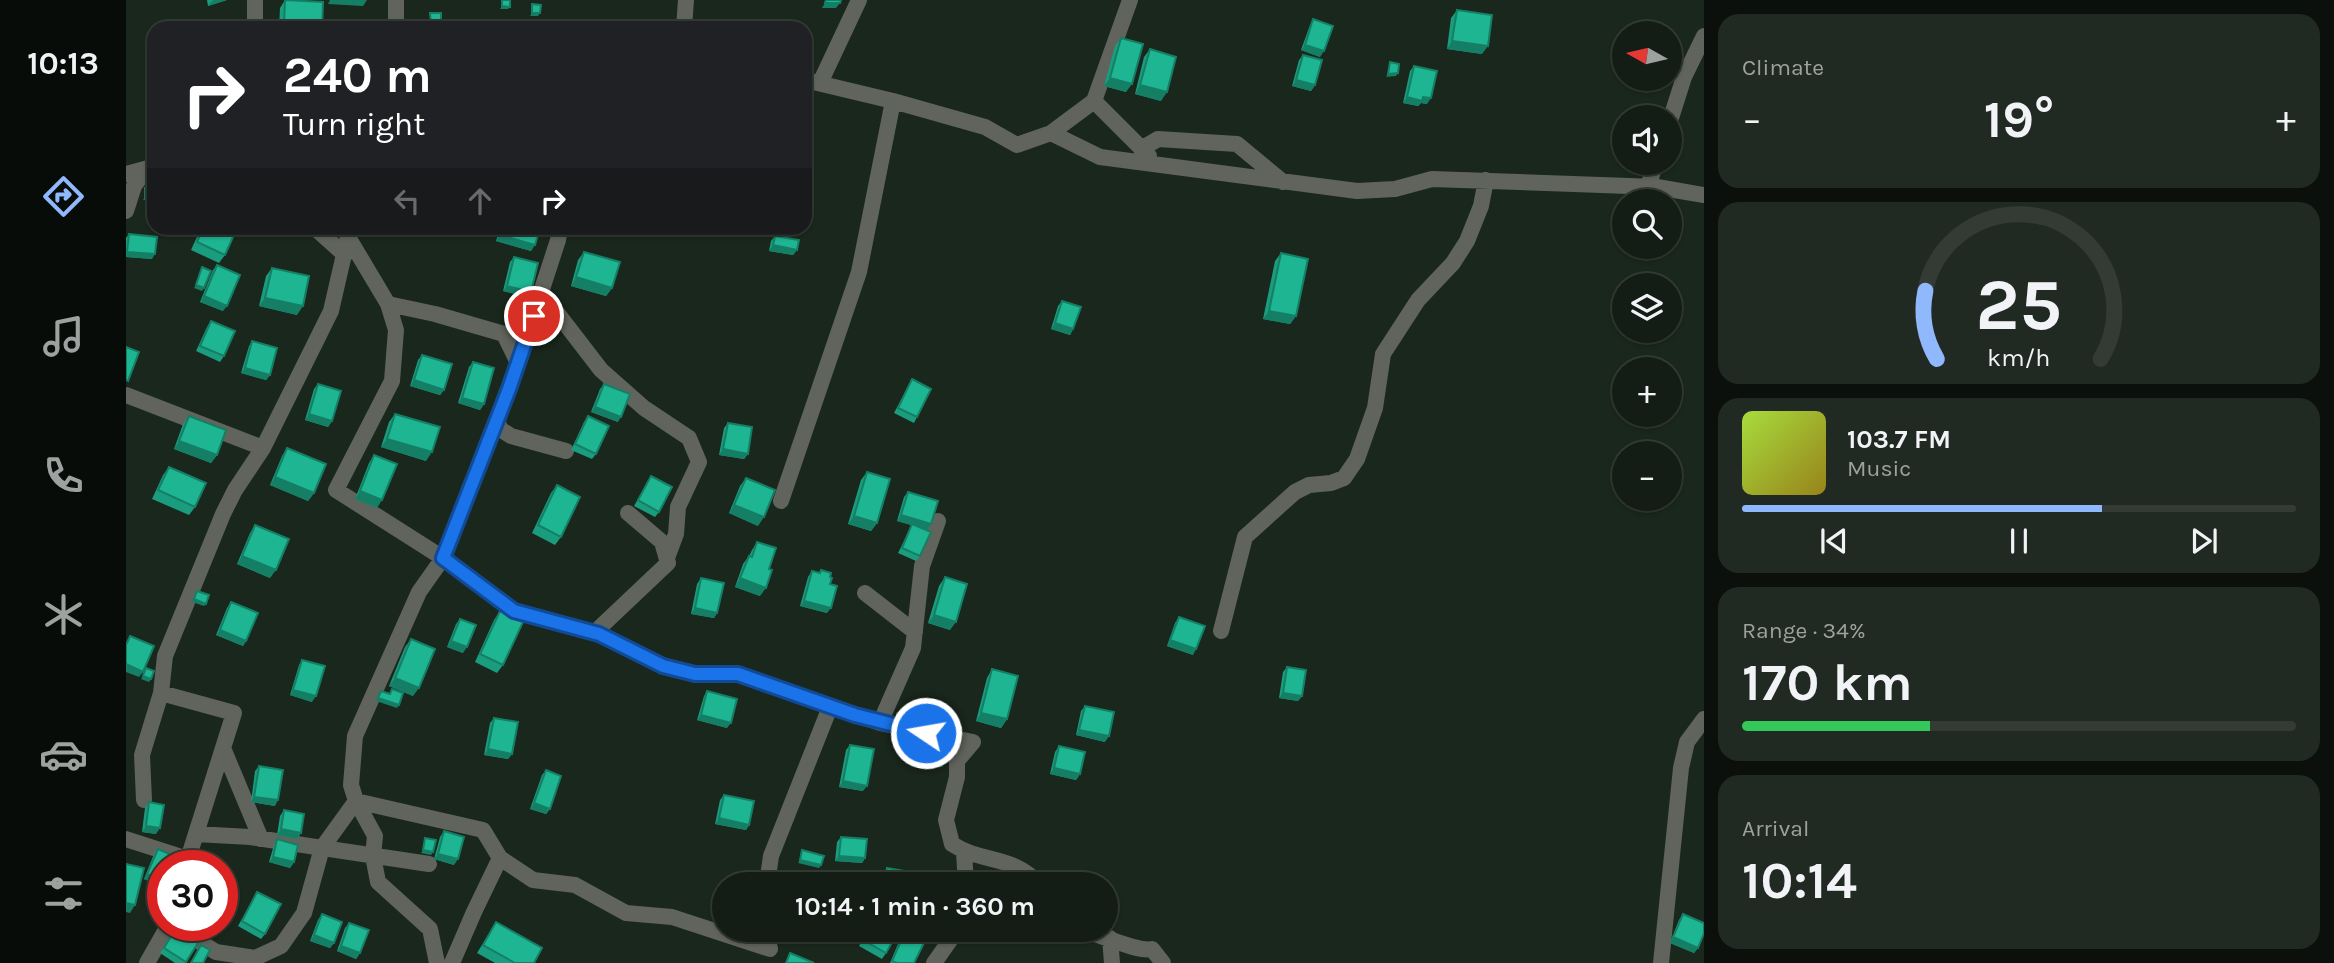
<!DOCTYPE html>
<html lang="en">
<head>
<meta charset="utf-8">
<style>
  body { margin:0; font-family:Karla,sans-serif; background:#212a22; color:#f1f3f6; height:100vh; display:flex; flex-direction:column; font-size:26px; white-space:nowrap }
  * { box-sizing:border-box; margin:0 }
  p { font-size:23px; color:#9da2a0 }
  .icon { flex:none; width:38px; height:38px; fill:none; stroke:currentColor; stroke-width:2; stroke-linecap:round; stroke-linejoin:round }
  .map { position:relative; flex:1; overflow:hidden }
  .side { display:flex; flex-direction:column; gap:14px; padding:14px; background:#0b100c; width:630px }
  .side>* { flex:none }
  .hud { position:absolute; left:21px; top:21px; width:665px; height:214px; border-radius:21px; box-shadow:0 2px 5px #0004,0 0 0 2px #333b34; background:#202124; color:#fff; overflow:hidden }
  .needle { width:46px; rotate:278deg }
  .controls { position:absolute; left:1486px; top:21px; display:grid; gap:14px }
  .controls a { display:grid; place-items:center; width:70px; height:70px; border-radius:50%; background:#141d15; box-shadow:0 2px 5px #0004,0 0 0 2px #333b34; font-size:35px }
  .speed { position:absolute; left:21px; top:850px; display:flex; gap:14px; font-size:35px; font-weight:700; text-align:center }
  .speed>* { display:grid; place-content:center; width:91px; height:91px; border-radius:50%; background:#141d15; box-shadow:0 2px 5px #0004,0 0 0 2px #333b34; line-height:1 }
  .speed .limit { border:10px solid #d22; background:#fff; color:#111 }
  .pin { position:absolute; display:grid; place-items:center; width:60px; height:60px; color:#fff; margin:-30px; border:4px solid #fff; border-radius:50%; box-shadow:0 2px 7px #0007 }
  .me { position:absolute; width:77px; margin:-38px; rotate:282deg; stroke-linejoin:round; filter:drop-shadow(0 0 5px #0008) }
  .turn { display:flex; align-items:center; gap:24px; height:147px; padding:0 21px; font-size:32px }
  .turn .icon { width:91px; height:91px; stroke-width:2.5 }
  .turn b { display:block; font-size:49px; line-height:60px }
  .lanes { display:flex; align-items:center; height:66px; padding:0 21px; background:#0003; justify-content:center; gap:35px; direction:ltr }
  .lanes .off { opacity:.35 }
  .big { font-size:52px; font-weight:700; line-height:1.1 }
  .side .card { flex:1; display:flex; flex-direction:column; justify-content:center; gap:10px; min-width:0; padding:0 24px; border-radius:21px; background:#212a22 }
  .side .dial { align-items:center; gap:0 }
  .dial svg { height:182px; overflow:visible; fill:none; stroke:#333b34; stroke-width:7; stroke-linecap:round; text-anchor:middle }
  .dial text { fill:#f1f3f6; stroke:none }
  .song { display:flex; align-items:center; gap:21px }
  .cover { width:84px; height:84px; border-radius:10px; background:linear-gradient(135deg,hsl(80 70% 55%),hsl(50 70% 35%)) }
  .played { height:7px; border-radius:4px; background:linear-gradient(90deg,#90b8fd 65%,#333b34 65%) }
  .keys { display:flex; justify-content:space-around; direction:ltr }
  .heat { display:flex; justify-content:space-between; align-items:center; font-size:38px; direction:ltr }
  .charge { height:10px; border-radius:5px; background:linear-gradient(90deg,#34c759 34%,#333b34 0) }
  .trip { position:absolute; left:586px; top:872px; width:406px; height:70px; border-radius:35px; background:#141d15; box-shadow:0 2px 5px #0004,0 0 0 2px #333b34; font-weight:700; line-height:70px; text-align:center }
  main { display:flex; flex:1; min-height:0 }
  .tab-bar { display:flex; flex-direction:column; width:126px; justify-content:space-around; align-items:center; background:#080c08; color:#9da2a0 }
  .tab-bar .icon { width:49px; height:49px }
  .tab-bar .current { color:#90b8fd }
  .tab-bar b { font-size:32px; color:#f1f3f6 }
  .map>svg:first-child { display:block }
  .lines { fill:none; stroke-linecap:round; stroke-linejoin:round }
  .minor { stroke:#60645c; stroke-width:16 }
  .wall { fill:#1a9c7e }
  .shaded-wall { fill:#157f66 }
  .building { fill:#1eb592; stroke:#157f66; stroke-width:2 }
  .route-casing { stroke:#114b97; stroke-width:18 }
  .route { stroke:#1a73e8; stroke-width:12 }
</style>
</head>
<body>
<main>
<nav class="tab-bar">
<b>10:13</b>
<svg class="icon current" aria-label="directions" viewBox="0 0 24 24"><path d="M12 3l9 9-9 9-9-9zM9 14v-3h6M13 9l2 2-2 2"/></svg>
<svg class="icon" aria-label="music" viewBox="0 0 24 24"><path d="M9 18V5l10-2v13"/><circle cx="6" cy="18" r="3"/><circle cx="16" cy="16" r="3"/></svg>
<svg class="icon" aria-label="phone" viewBox="0 0 24 24"><path d="M5 4h4l2 5-3 2q2 4 5 5l2-3 5 2v4C11 20 4 13 5 4z"/></svg>
<svg class="icon" aria-label="climate" viewBox="0 0 24 24"><path d="M12 3v18M4 7l16 10M4 17L20 7"/></svg>
<svg class="icon" aria-label="car" viewBox="0 0 24 24"><path d="M5 17H2v-5l4-1 3-4h7l3 4 3 1v5h-3M9 17h6M6 11h13"/><circle cx="7" cy="17" r="2"/><circle cx="17" cy="17" r="2"/></svg>
<svg class="icon" aria-label="filters" viewBox="0 0 24 24"><path d="M4 7h16M4 17h16"/><circle cx="9" cy="7" r="2"/><circle cx="15" cy="17" r="2"/></svg>
</nav>
<div class="map">
<svg width="1578" height="963" viewBox="0 0 1578 963">
  <rect width="100%" height="100%" fill="#1a271c"/>
  <g class="lines">
    <!-- minor -->
    <path class="minor" d="M129,0v28
      M270,28v-28
      M558,28l2,-28
      M679,80l88,21 92,26 32,18 34,-12 49,24 257,34 38,-2 37,-10 225,8 47,8
      M694,83l39,-83
      M968,101l36,-101
      M1544,121l14,-44 20,-41
      M925,133l43,-32 55,55
      M1015,149l17,-10 79,5 46,38
      M0,174l26,-7
      M1522,186l8,-23
      M0,211l8,-25 13,-17
      M189,228l30,27
      M222,237l40,67 47,10 69,20 14,29 -21,55 3,11 11,7 55,15
      M415,292l60,78 43,38 45,30 10,24 -21,45 -2,27 -9,24
      M262,304l8,26 -4,51 -56,109 107,68 71,53 85,23 64,32 32,8h43l142,49 93,19 -16,19v16l-11,43 6,24c31,20 59,10 87,40
      M392,363l40,-123 2,-12
      M0,395l137,53
      M655,501l78,-229 34,-171
      M739,593l50,39
      M1095,631l24,-94 50,-45 14,-7 22,-2 13,-5 13,-19 18,-51 8,-54 35,-54 35,-37 14,-22 14,-35 5,-26
      M468,633l74,-70 -6,-21 -34,-29
      M754,723l33,-75 9,-82 16,-45
      M97,748l38,91
      M18,800l-2,-45 19,-62
      M230,801l127,29 17,28 -26,54 -22,51
      M230,801l19,35 -2,20 5,26 52,47 7,34
      M70,834l54,3 179,27
      M0,839l62,20 46,-146 -73,-20 4,-37 58,-142 12,-24 28,-42 68,-137 19,-83
      M838,852l2,32
      M374,858l33,22 42,5 51,28 46,4 98,32 -4,-20
      M641,884l4,-28 59,-149
      M49,926l41,26 39,6 26,-12 23,-33 18,-65 34,-47 -5,-16 4,-49 64,-144 24,-34 54,-140
      M953,929c17,4 60,24 73,20l11,14
      M984,938l2,25
      M21,963l21,-37
      M808,963l24,-34
      M1535,963l20,-195 6,-26 17,-23"/>
  </g>
  <!-- wall -->
  <path class="wall" d="M81,0h20l-19,6z
    M159,0l37,28h-43l1,-20z
    M1331,10l25,44 -35,-5 4,-31z
    M1187,19l7,38 -19,-7 9,-25z
    M995,38l5,54 -22,-6 11,-40z
    M1024,49l11,52 -26,-7 9,-37z
    M1177,55l12,30 -4,6 -19,-5 7,-26z
    M1288,66l13,38 -6,-1 -3,3 -15,-3 7,-32z
    M75,228h36l-12,27 -6,8 -28,-13z
    M374,228h40l-9,23 -35,-10z
    M3,234l23,25 -26,-2v-19z
    M649,236l22,14 -4,5 -24,-4 2,-10z
    M458,252l28,36 -6,8 -35,-10 7,-26z
    M1155,253l15,63 -6,8 -27,-5 12,-58z
    M388,257l13,40 -24,-6 7,-29z
    M91,265l6,46 -23,-9 13,-32z
    M146,268l25,47 -38,-9 7,-30z
    M936,301l11,28 -3,6 -19,-6 7,-23z
    M85,321l13,35 -4,6 -24,-11 11,-24z
    M126,341l18,34 -4,5 -25,-7 8,-27z
    M296,355l22,35 -4,5 -30,-9 8,-26z
    M347,362l11,42 -4,6 -22,-7 11,-36z
    M786,379l5,38 -3,6 -20,-10z
    M192,384l14,37 -4,6 -23,-7 9,-31z
    M478,384l14,38 -27,-10 9,-23z
    M269,414l31,47 -45,-14 8,-25z
    M63,416l28,39 -6,8 -37,-14 9,-25z
    M462,416l8,38 -4,5 -21,-9 13,-28z
    M602,423l20,31 -4,5 -25,-4 5,-27z
    M161,448l27,45 -6,8 -38,-16 12,-29z
    M248,455l3,53 -22,-9 14,-36z
    M43,467l26,40 -6,8 -37,-16 11,-24z
    M741,472l10,51 -6,8 -23,-7 13,-44z
    M525,476l8,36 -4,5 -21,-11z
    M620,478l12,48 -29,-13 11,-27z
    M431,485l4,52 -6,8 -23,-12 19,-40z
    M782,492l23,32 -4,6 -7,-2v28l-4,5 -18,-8 14,-28 -15,-4 7,-24z
    M129,525l15,53 -33,-14 13,-31z
    M631,542l3,54 -25,-9 8,-23 6,-8 3,-6z
    M695,570l9,7v7l-3,29 -27,-7 8,-29 4,-6 7,2z
    M819,577l5,53 -22,-7 11,-37z
    M575,578l16,35 -3,5 -23,-4 6,-30z
    M105,602l15,39 -3,5 -27,-11 11,-27z
    M374,611l3,54 -6,8 -22,-11 19,-42z
    M1053,617l14,38 -26,-9 8,-23z
    M334,619l3,34 -16,-6 9,-23z
    M285,639l2,57 -24,-10 16,-39z
    M176,660l10,42 -22,-7 9,-30z
    M1161,667l15,29 -4,5 -19,-3 4,-26z
    M866,669l15,50 -6,9 -25,-7 11,-43z
    M581,691l20,37 -30,-8 7,-24z
    M959,706l20,36 -29,-7 5,-24z
    M368,718l18,36 -4,5 -24,-4 6,-32z
    M805,733l14,29 -3,5 -18,-2 3,-26z
    M724,745l13,46 -24,-4 7,-37z
    M933,746l21,28 -4,6 -26,-6 5,-22z
    M133,766l16,40 -24,-4 4,-31z
    M420,770l4,39 -4,5 -16,-5 12,-34z
    M598,795l25,30 -3,5 -31,-6 5,-24z
    M23,802l7,32 -14,-2 3,-24z
    M158,810l17,23 -4,6 -20,-4 3,-19z
    M318,831l10,34 -20,-6 6,-22z
    M715,837l24,21 -3,5 -27,-2 2,-19z
    M151,839l17,23 -4,6 -21,-6 5,-17z
    M32,849l5,17v21l-19,-8 10,-25z
    M761,868l27,16h-33l2,-10z
    M131,892l8,42 -4,5 -23,-13z
    M196,914l12,29 -4,5 -20,-7 8,-21z
    M1557,914l15,34 -4,5 -24,-10 9,-23z
    M370,922l38,41h-39l-18,-10z
    M223,923l11,30 -4,6 -19,-8 8,-23z
    M51,926l24,12 -16,25h-10l-15,-10z
    M743,929h25l-8,24 -4,6 -23,-13z
    M778,934l10,29h-24l10,-24z"/>
  <!-- shaded-wall -->
  <path class="shaded-wall" d="M88,0h13l-19,6 4,-5z
    M204,0h37l-4,6 -35,-2z
    M699,3h15l-4,5h-14z
    M376,6l8,1 -2,2h-8z
    M406,13h8l-2,3h-8z
    M305,22h10l-2,3h-10z
    M1326,41l36,5 -6,8 -35,-5z
    M1179,45l19,6 -4,6 -19,-7z
    M1272,73l-2,3 -10,1 2,-3z
    M984,78l22,6 -6,8 -22,-6z
    M1170,80l19,5 -4,6 -19,-5z
    M1014,85l27,7 -6,9 -26,-7z
    M1281,97h16l8,1 -4,6 -6,-1 -3,3 -15,-3z
    M19,197l9,1 -2,3 -9,-1z
    M374,235l35,10 -4,6 -35,-10z
    M647,245l24,5 -4,5 -24,-4z
    M1,252l28,2 -3,5 -26,-2z
    M450,277l36,11 -6,8 -35,-10z
    M70,285l8,3 -2,3 -8,-3z
    M381,286l24,6 -4,5 -24,-6z
    M78,296l23,10 -4,5 -23,-9z
    M139,298l38,8 -6,9 -38,-9z
    M1143,311l27,5 -6,8 -27,-5z
    M929,323l18,6 -3,6 -19,-6z
    M119,368l25,7 -4,5 -25,-7z
    M288,380l30,10 -4,5 -30,-9z
    M336,398l22,6 -4,6 -22,-7z
    M469,407l26,10 -3,5 -27,-10z
    M183,414l23,7 -4,6 -23,-7z
    M261,439l45,13 -6,9 -45,-14z
    M53,441l38,14 -6,8 -37,-14z
    M597,449l25,5 -4,5 -25,-4z
    M149,477l39,16 -6,8 -38,-16z
    M234,491l22,9 -5,8 -22,-9z
    M608,505l30,12 -6,9 -29,-13z
    M775,515l30,9 -4,6 -30,-9z
    M728,516l23,7 -6,8 -23,-7z
    M116,556l34,14 -6,8 -33,-14z
    M614,578l26,10 -6,8 -25,-9z
    M68,599l12,5 -2,2 -12,-4z
    M678,601l27,7 -4,5 -27,-7z
    M569,608l22,5 -3,5 -23,-4z
    M808,615l22,7 -6,8 -22,-7z
    M94,630l26,11 -3,5 -27,-11z
    M1044,640l26,9 -3,6 -26,-9z
    M325,641l16,6 -4,6 -16,-6z
    M0,664l17,8 -4,5 -13,-5z
    M17,676l8,3 -2,3 -8,-3z
    M269,678l24,10 -6,8 -24,-10z
    M167,690l23,6 -4,6 -22,-7z
    M1157,693l19,3 -4,5 -19,-3z
    M252,698l21,7 -2,3 -21,-7z
    M855,713l26,6 -6,9 -25,-7z
    M575,715l30,8 -4,5 -30,-8z
    M953,730l30,6 -4,6 -29,-7z
    M362,749l24,5 -4,5 -24,-4z
    M802,760l17,2 -3,5 -18,-2z
    M928,768l26,6 -4,6 -26,-6z
    M717,781l24,5 -4,5 -24,-4z
    M128,797l24,3 -3,6 -24,-4z
    M408,803l16,6 -4,5 -16,-5z
    M593,818l30,7 -3,5 -31,-6z
    M20,826l14,2 -4,6 -14,-2z
    M155,829l20,4 -4,6 -20,-4z
    M297,850l10,2 -2,3 -10,-2z
    M312,854l20,5 -4,6 -20,-6z
    M713,856l26,2 -3,5 -27,-2z
    M147,857l21,5 -4,6 -21,-6z
    M674,860l21,5 -2,3 -21,-5z
    M21,874l16,6v7l-19,-8z
    M0,903l9,2 -5,8 -4,-1z
    M188,935l20,8 -4,5 -20,-7z
    M1547,937l25,11 -4,5 -24,-10z
    M215,946l19,7 -4,6 -19,-8z"/>
  <!-- building -->
  <path class="building" d="M159,0l38,2 -1,26 -38,-1z
    M376,0h8v7l-8,-1z
    M700,0h15l-1,3h-15z
    M406,4l9,1 -1,8h-8z
    M1331,10l35,5 -4,31 -36,-5z
    M304,13h11v9h-10z
    M1187,19l20,7 -9,25 -19,-6z
    M995,38l22,6 -11,40 -22,-6z
    M1024,49l26,8 -9,35 -27,-7z
    M1177,55l19,5 -7,25 -19,-5z
    M1264,62l9,2 -1,9 -10,1z
    M1288,66l23,5 -6,27 -8,-1 -1,4 -15,-4z
    M19,188h9v10l-9,-1z
    M77,228h34l-12,27 -28,-13z
    M376,228h38l-5,17 -35,-10z
    M3,234l28,3 -2,17 -28,-2z
    M649,236l24,4 -2,10 -24,-5z
    M458,252l36,10 -8,26 -36,-11z
    M1155,253l27,6 -12,57 -27,-5z
    M388,257l24,6 -7,29 -24,-6z
    M91,265l23,10 -13,31 -23,-10z
    M76,267l9,4 -7,17 -8,-3z
    M146,268l37,8 -6,30 -38,-8z
    M936,301l19,6 -8,22 -18,-6z
    M85,321l24,10 -11,25 -24,-10z
    M126,341l25,7 -7,27 -25,-7z
    M0,347l13,5 -11,29 -2,-1z
    M296,355l30,9 -8,26 -30,-10z
    M347,362l21,6 -10,36 -22,-6z
    M786,379l19,10 -14,28 -19,-9z
    M192,384l23,7 -9,30 -23,-7z
    M478,384l26,10 -9,23 -26,-10z
    M269,414l45,13 -8,25 -45,-13z
    M63,416l37,14 -9,25 -38,-14z
    M462,416l21,10 -13,28 -21,-10z
    M602,423l24,4 -4,27 -25,-5z
    M161,448l39,16 -12,29 -39,-16z
    M248,455l23,9 -15,36 -22,-9z
    M43,467l37,16 -11,24 -37,-17z
    M741,472l23,7 -13,44 -23,-7z
    M525,476l21,11 -13,25 -21,-12z
    M620,478l29,12 -11,27 -30,-12z
    M431,485l23,12 -19,40 -23,-12z
    M782,492l30,9 -7,23 -30,-9z
    M786,524l19,8 -11,24 -18,-8z
    M129,525l34,14 -13,31 -34,-14z
    M631,542l19,6 -7,21 3,1 -6,18 -26,-10 9,-22 3,1z
    M695,570l10,3 -1,4 2,1 -2,6 7,2 -6,22 -27,-7 8,-30 8,2z
    M819,577l22,7 -11,38 -22,-7z
    M575,578l23,5 -7,30 -22,-5z
    M71,591l12,4 -3,9 -12,-5z
    M105,602l27,11 -12,28 -26,-11z
    M374,611l23,11 -20,43 -23,-11z
    M1053,617l26,9 -9,23 -26,-9z
    M334,619l16,6 -9,22 -16,-6z
    M4,636l24,10 -11,26 -17,-8v-19z
    M285,639l24,10 -16,39 -24,-10z
    M176,660l23,6 -9,30 -23,-6z
    M1161,667l19,3 -4,26 -19,-3z
    M20,668l8,3 -3,8 -8,-3z
    M866,669l26,7 -11,43 -26,-6z
    M266,689l11,4 -4,12 -21,-7 3,-7 9,3z
    M581,691l30,8 -6,24 -30,-8z
    M959,706l29,6 -5,24 -30,-6z
    M368,718l24,4 -6,32 -24,-5z
    M805,733l17,2 -3,27 -17,-2z
    M724,745l24,4 -7,37 -24,-5z
    M933,746l26,6 -5,22 -26,-6z
    M133,766l24,4 -5,30 -24,-3z
    M420,770l15,6 -11,33 -16,-6z
    M598,795l30,6 -5,24 -30,-7z
    M23,802l15,3 -4,23 -14,-2z
    M158,810l20,4 -3,19 -20,-4z
    M318,831l20,6 -6,22 -20,-5z
    M715,837l26,2 -2,19 -26,-2z
    M299,838l11,2 -3,12 -10,-2z
    M151,839l21,6 -4,17 -21,-5z
    M32,849l25,11 -3,6h-17v14l-16,-6z
    M676,850l22,6 -3,9 -21,-5z
    M0,864l18,4 -9,37 -9,-2z
    M761,868l29,5 -2,11h-30z
    M131,892l24,12 -16,30 -23,-13z
    M196,914l20,8 -8,21 -20,-8z
    M1557,914l21,9v10l-6,15 -25,-11z
    M370,922l46,26 -8,15h-19l-32,-18z
    M223,923l20,7 -9,23 -19,-7z
    M51,926h4l20,12 -15,24 -22,-14z
    M744,929h24l4,3 -12,21 -23,-13z
    M778,934l20,9 -10,20h-17l-5,-2z
    M75,945l9,5 -7,13h-12z
    M664,953l24,10h-28z"/>
  <g class="lines">
    <defs>
      <path id="route" d="M408,316l-25,73 -66,169 71,53 85,23 64,32 32,8h43l117,41 71,18"/>
    </defs>
    <!-- route casing -->
    <use href="#route" class="route-casing"/>
    <!-- route -->
    <use href="#route" class="route"/>
  </g>
</svg>
<div class="controls">
<a><svg class="needle" viewBox="-14 -14 28 28"><path d="M0-13l5 13h-10z" fill="#e53935"/><path d="M0 13l5-13h-10z" fill="#9da2a0"/></svg></a>
<a><svg class="icon" aria-label="sound" viewBox="0 0 24 24"><path d="M4 9h4l5-4v14l-5-4H4zM17 9q2 3 0 6"/></svg></a>
<a><svg class="icon" aria-label="search" viewBox="0 0 24 24"><circle cx="10" cy="10" r="6"/><path d="M15 15l6 6"/></svg></a>
<a><svg class="icon" aria-label="layers" viewBox="0 0 24 24"><path d="M12 4l9 5-9 5-9-5zM3 14l9 5 9-5"/></svg></a>
<a>+</a>
<a>−</a>
</div>
<div class="speed"><div class="limit">30</div></div>
<div class="pin" style="left:408px;top:316px;background:#d93025"><svg class="icon" aria-label="arrive" viewBox="0 0 24 24"><path d="M6 21V4h12l-3 4 3 4H6"/></svg></div>
<svg class="me" style="left:800px;top:733px" viewBox="-20 -20 40 40"><circle r="17" fill="#1a73e8" stroke="#fff" stroke-width="3"/><path d="M0-11L8 9 0 5-8 9z" fill="#fff"/></svg>
<div class="trip">10:14 · 1 min · 360 m</div>
<div class="hud">
<div class="turn"><svg class="icon" aria-label="right" viewBox="0 0 24 24"><path d="M7 20v-9h11M14 6l5 5-5 5"/></svg><div><b>240 m</b>Turn right</div></div>
<div class="lanes"><svg class="icon off" aria-label="left" viewBox="0 0 24 24"><path d="M17 20v-9H6M10 6l-5 5 5 5"/></svg><svg class="icon off" aria-label="ahead" viewBox="0 0 24 24"><path d="M12 20V5M6 11l6-6 6 6"/></svg><svg class="icon" aria-label="right" viewBox="0 0 24 24"><path d="M7 20v-9h11M14 6l5 5-5 5"/></svg></div>
</div>
</div>
<section class="side">
<div class="card"><p>Climate</p>
<div class="heat"><a>−</a><b class="big">19°</b><a>+</a></div>
</div>
<div class="card dial"><svg viewBox="0 0 100 80">
<path d="M14 69A42 42 0 1 1 86 69"/>
<path d="M14 69A42 42 0 0 1 9 39" stroke="#90b8fd"/>
<text x="50" y="56" font-size="32" font-weight="700">25</text>
<text x="50" y="72" font-size="11">km/h</text>
</svg></div>
<div class="card">
<div class="song"><i class="cover"></i><div><b>103.7 FM</b><p>Music</p></div></div>
<div class="played"></div>
<div class="keys"><svg class="icon" aria-label="previous" viewBox="0 0 24 24"><path d="M18 5L8 12l10 7zM5 5v14"/></svg><svg class="icon" aria-label="pause" viewBox="0 0 24 24"><path d="M8 5v14M16 5v14"/></svg><svg class="icon" aria-label="next" viewBox="0 0 24 24"><path d="M6 5l10 7-10 7zM19 5v14"/></svg></div>
</div>
<div class="card"><p>Range · 34%</p><b class="big">170 km</b><div class="charge"></div></div>
<div class="card"><p>Arrival</p><b class="big">10:14</b></div>
</section>
</main>
</body>
</html>
